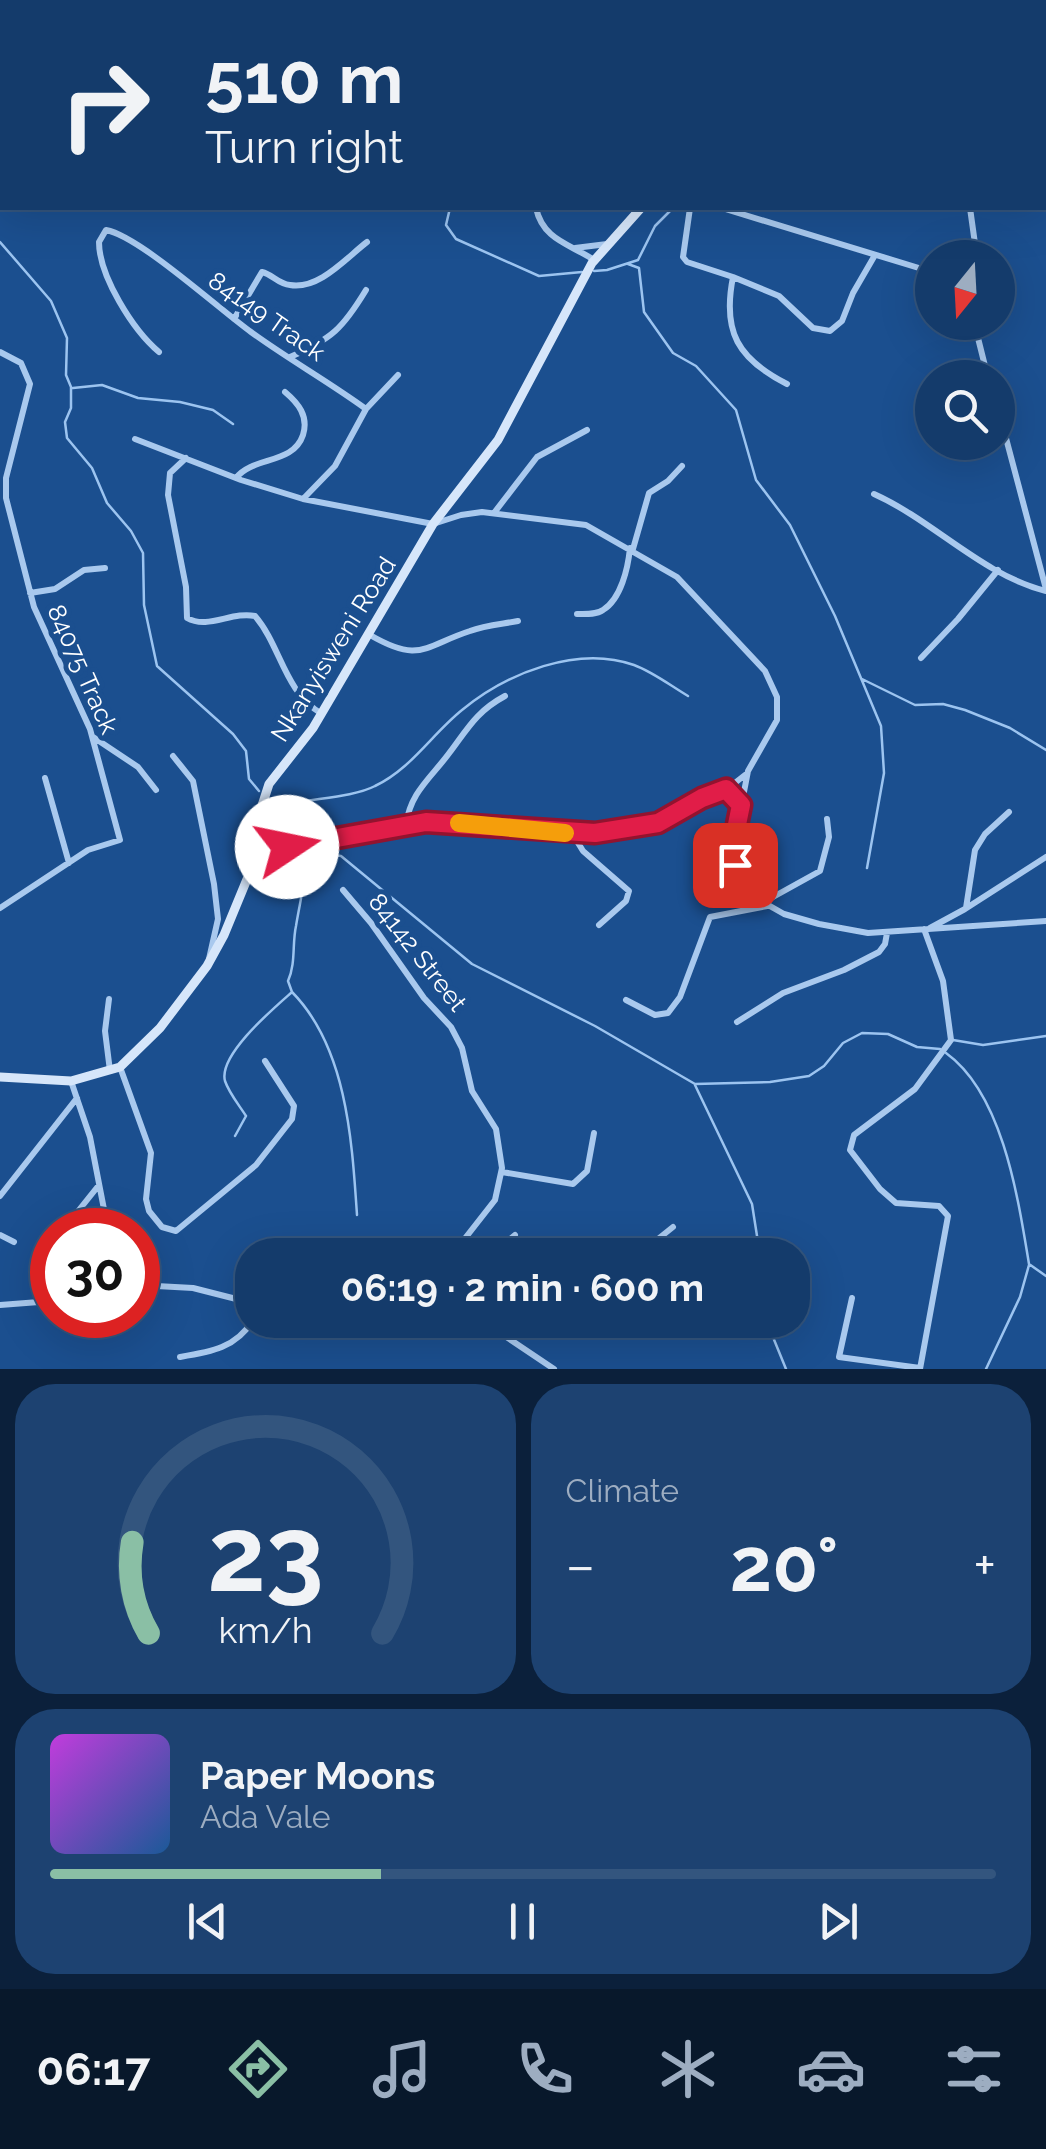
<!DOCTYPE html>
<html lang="en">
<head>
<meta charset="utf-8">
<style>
  body { margin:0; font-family:Raleway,sans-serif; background:#1d4271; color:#f1f3f6; height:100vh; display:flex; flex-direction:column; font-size:38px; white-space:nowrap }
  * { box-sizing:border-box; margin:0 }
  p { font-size:32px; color:#9dadc1 }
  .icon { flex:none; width:55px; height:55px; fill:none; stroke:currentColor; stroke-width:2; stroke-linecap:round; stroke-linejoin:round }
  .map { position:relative; height:1369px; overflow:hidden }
  .details { display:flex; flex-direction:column; gap:15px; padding:15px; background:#0b203b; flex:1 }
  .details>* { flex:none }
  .guide { position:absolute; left:0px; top:0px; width:1048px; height:210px; box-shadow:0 10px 40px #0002,0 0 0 2px #33557e; background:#143b6b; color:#f1f3f6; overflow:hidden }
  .needle { width:65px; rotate:198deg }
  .fabs { position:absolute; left:915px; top:240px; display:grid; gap:20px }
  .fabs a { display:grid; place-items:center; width:100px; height:100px; border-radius:50%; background:#143b6b; box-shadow:0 10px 40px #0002,0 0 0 2px #33557e; font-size:50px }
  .speed { position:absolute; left:30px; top:1208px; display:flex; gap:20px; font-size:50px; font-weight:700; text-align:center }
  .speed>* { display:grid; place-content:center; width:130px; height:130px; border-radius:50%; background:#143b6b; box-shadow:0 10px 40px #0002,0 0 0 2px #33557e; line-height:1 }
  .speed .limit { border:15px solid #d22; background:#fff; color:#111 }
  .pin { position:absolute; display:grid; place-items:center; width:85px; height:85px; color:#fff; margin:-42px; border-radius:20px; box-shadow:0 5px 15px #0006 }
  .me { position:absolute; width:110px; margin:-55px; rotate:79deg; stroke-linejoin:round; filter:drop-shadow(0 0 8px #0008) }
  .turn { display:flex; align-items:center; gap:35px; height:210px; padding:0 40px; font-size:45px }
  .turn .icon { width:130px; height:130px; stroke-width:2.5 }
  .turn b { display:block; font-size:70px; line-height:85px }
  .big { font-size:75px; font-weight:700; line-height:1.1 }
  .details .widget { flex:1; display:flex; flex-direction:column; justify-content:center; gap:15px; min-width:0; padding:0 35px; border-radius:40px; background:#1d4271 }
  .details .dial { align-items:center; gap:0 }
  .dial svg { height:260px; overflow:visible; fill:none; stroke:#33557e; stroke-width:7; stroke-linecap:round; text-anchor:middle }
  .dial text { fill:#f1f3f6; stroke:none }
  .song { display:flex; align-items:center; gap:30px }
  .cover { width:120px; height:120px; border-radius:15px; background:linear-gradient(135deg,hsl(290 70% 55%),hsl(210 70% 35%)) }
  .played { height:10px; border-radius:5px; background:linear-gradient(90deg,#8abfa5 35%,#33557e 35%) }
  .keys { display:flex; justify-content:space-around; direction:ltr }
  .heat { display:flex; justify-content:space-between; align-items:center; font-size:55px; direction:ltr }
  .details .tiles { flex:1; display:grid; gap:15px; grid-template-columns:1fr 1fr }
  .widget:last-child { grid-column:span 2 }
  .trip { position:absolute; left:235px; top:1238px; width:575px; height:100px; border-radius:40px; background:#143b6b; box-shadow:0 10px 40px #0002,0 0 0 2px #33557e; font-weight:700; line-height:100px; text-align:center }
  .dock { display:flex; height:160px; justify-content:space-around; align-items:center; background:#08182b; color:#9dadc1 }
  .dock .icon { width:70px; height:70px }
  .dock .current { color:#8abfa5 }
  .dock b { font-size:45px; color:#f1f3f6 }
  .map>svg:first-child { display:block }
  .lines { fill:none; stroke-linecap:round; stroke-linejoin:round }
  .stream { stroke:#9cc4f0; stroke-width:2.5 }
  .street { stroke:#a9c9ee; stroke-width:6 }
  .secondary { stroke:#d6e6fa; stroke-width:9 }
  .route-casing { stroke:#92132f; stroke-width:25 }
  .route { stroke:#e11d48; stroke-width:18 }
  .slow { stroke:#f59e0b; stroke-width:18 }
  .labels { text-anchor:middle; stroke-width:10; stroke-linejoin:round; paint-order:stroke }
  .street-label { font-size:25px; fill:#fff; stroke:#1b4f8f }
</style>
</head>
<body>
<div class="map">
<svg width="1046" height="1369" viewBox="0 0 1046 1369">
  <rect width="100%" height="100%" fill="#1b4f8f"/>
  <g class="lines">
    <!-- stream -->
    <path class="stream" d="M328,0l1,2
      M1045,89h1
      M0,180l2,-1
      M1045,192l1,2
      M312,208h18
      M450,208l-4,17 10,14 83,37 43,-4
      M0,242l51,59 16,37 -1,37 5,12v21l-6,14 2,16 25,30 15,35 24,28 12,22 1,52 13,61 76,68 13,17 3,28 10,12
      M628,264l11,4 5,44 29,41 23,13 40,44 20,70 34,45 45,91 46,110 3,47 -17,95
      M594,271l13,-1 31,-10 17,-34 18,-18
      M73,388l29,-3 36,13 42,4 33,8 20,14
      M862,679l53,26 28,-1 22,6 45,18 36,22
      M284,805c26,-7 68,-7 91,-19 36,-17 57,-52 87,-76 45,-37 115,-65 172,-45 19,7 37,21 54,31
      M289,806l7,2 7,13v20
      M306,851l35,5 131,108 123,62 100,58 75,-2 39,-6 15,-10 19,-23 19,-10 26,1 29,13 23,2
      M292,992c55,56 60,149 65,223
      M953,1040l30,5 63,-9
      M946,1053c57,41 72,145 83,211l17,12
      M695,1085l57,119 8,51
      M235,1136l11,-20c-7,-11 -17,-23 -21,-35 -7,-26 49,-73 67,-89l-4,-11c8,-18 4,-37 8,-55 4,-25 10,-46 10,-72
      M766,1320l20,49
      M986,1369l34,-72 9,-32"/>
    <!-- street -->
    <path class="street" d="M41,0l1,2
      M242,0l1,2
      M767,0l1,2
      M914,0l1,2
      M458,2v-2
      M513,2l1,-2
      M0,60l2,-1
      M536,208c7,32 34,36 58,52
      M690,208l-7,49 4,5 46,15c-11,55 5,82 54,107
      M722,208l210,64
      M970,208l7,50
      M575,248l32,-4
      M733,277l46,19 34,32 17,3 12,-10 11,-28 22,-38
      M234,319l28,-47c10,2 16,12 28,13 29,5 56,-27 77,-43
      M974,322l14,56
      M0,352l21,11 9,21 -24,94v20l28,109 56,122 30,111 -32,10 -88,58
      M159,352c-26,-22 -60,-76 -60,-110l7,-12c33,6 113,79 145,102 37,27 78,50 115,77l32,-34
      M290,357c42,-18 53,-29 76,-67
      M998,408l48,181
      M135,439l106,41 62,19 130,25 28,-9 21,-3 104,13 91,52 88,94 12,26v23l-29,51 -15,78 2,16 28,37 21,12 35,10 49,9 178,-12
      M186,458l-16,15 -2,22 18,92 1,31c21,12 45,-7 68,-2 26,30 29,76 67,98
      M236,478c17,-22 57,-13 67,-43 6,-19 -5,-32 -18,-43
      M874,494c60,27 108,81 172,97
      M304,498l31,-32 31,-57
      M494,513l43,-56 50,-27
      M633,549l16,-56 19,-12 14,-15
      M30,593l25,-4 29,-19 21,-2
      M577,614c8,0 19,1 26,-4 18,-11 25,-42 27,-62
      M370,635c50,29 54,11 100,-4 15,-6 33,-7 48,-10
      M921,658l37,-39 40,-49
      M93,737l45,30 18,23
      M173,756l20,25 21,103 4,35 -9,40
      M45,778l24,85
      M406,825c4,-33 26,-48 44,-73 18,-24 27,-41 55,-56
      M572,833l11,18 46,40 -3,10 -27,24
      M259,848l35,-1 132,-25 146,11 69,-6 23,-7 38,-22 29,-12 14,-11
      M343,890l28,33 53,75 27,29 11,21 10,43 24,38 6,39 -7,32 -43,55
      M764,902l56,-31 9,-34 -2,-18
      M966,908l9,-58 10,-16 24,-22
      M930,928l35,-19 81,-52
      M109,999l-4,32 5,40
      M626,1000l29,15 13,-2 12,-16 30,-80 57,-11
      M737,1022l46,-29 61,-23 35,-18 6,-8 2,-11
      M120,1067l31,86 -5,46 3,12 13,16 14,4 80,-66 36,-46 2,-13 -29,-45
      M71,1081l19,56 18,93
      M502,1172l71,12 14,-13 7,-38
      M0,1196l77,-98
      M63,1230l36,-45
      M0,1235l14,7
      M306,1250l23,5
      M492,1255l23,-20
      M638,1255l35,-28
      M138,1285l55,3 59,15
      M852,1298l-13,59 81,11
      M0,1305l52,-4
      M481,1320l73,49
      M180,1357c31,-5 56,-9 73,-37
      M920,1369l28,-153 -9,-10 -43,-3 -16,-14 -30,-39 4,-15 61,-46 36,-49 -8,-59 -19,-52"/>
    <!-- secondary -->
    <path class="secondary" d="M1030,2l8,-2
      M0,1077l71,4 49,-14 40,-39 47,-62 17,-31 33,-80 2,-40 10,-31 44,-56 120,-204 65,-84 94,-177 49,-55"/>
  </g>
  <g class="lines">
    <defs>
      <path id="route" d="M287,847l139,-25 169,11 63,-10 44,-25 24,-9 15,16 -9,44 3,16"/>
    </defs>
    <!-- route casing -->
    <use href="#route" class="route-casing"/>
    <!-- route -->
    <use href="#route" class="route"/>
    <!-- slow -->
    <path class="slow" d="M459,823l106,10"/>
  </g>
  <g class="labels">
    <!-- street labels -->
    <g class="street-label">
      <text transform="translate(267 316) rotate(35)" y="9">84149 Track</text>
      <text transform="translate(333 649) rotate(-58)" y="9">Nkanyisweni Road</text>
      <text transform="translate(83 669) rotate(66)" y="9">84075 Track</text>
      <text transform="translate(418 952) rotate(52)" y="9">84142 Street</text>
    </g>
  </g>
</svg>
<div class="fabs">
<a><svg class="needle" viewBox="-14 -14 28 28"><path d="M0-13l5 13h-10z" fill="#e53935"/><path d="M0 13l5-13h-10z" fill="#9dadc1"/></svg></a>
<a><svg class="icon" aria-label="search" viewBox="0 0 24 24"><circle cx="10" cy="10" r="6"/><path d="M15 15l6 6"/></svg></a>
</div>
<div class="speed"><div class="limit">30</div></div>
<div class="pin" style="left:735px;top:865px;background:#d93025"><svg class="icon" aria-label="arrive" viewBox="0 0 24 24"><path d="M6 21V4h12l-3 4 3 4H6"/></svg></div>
<svg class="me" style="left:287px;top:847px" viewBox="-20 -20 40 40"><circle r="19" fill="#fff"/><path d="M0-13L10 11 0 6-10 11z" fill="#e11d48"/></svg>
<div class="trip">06:19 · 2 min · 600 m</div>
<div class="guide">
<div class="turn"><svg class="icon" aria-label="right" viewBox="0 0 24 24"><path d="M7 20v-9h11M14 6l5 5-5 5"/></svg><div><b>510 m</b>Turn right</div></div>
</div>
</div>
<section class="details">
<div class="tiles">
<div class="widget dial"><svg viewBox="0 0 100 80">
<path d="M14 69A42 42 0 1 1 86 69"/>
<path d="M14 69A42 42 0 0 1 9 41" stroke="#8abfa5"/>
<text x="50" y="56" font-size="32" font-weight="700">23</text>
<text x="50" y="72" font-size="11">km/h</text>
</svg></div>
<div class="widget"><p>Climate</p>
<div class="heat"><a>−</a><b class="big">20°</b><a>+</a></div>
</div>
<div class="widget">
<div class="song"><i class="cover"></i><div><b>Paper Moons</b><p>Ada Vale</p></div></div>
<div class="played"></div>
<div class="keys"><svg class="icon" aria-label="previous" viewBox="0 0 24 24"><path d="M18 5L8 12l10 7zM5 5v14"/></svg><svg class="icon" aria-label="pause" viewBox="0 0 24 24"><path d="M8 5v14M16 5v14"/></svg><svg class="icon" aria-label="next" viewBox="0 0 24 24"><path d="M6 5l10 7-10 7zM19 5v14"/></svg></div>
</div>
</div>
</section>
<nav class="dock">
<b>06:17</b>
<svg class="icon current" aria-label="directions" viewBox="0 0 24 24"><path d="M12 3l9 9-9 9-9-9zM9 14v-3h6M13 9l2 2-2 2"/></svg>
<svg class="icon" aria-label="music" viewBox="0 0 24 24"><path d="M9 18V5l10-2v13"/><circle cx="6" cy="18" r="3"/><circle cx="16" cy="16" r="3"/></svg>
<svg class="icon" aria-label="phone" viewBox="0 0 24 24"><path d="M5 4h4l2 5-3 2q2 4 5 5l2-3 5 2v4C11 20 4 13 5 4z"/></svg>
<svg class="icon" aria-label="climate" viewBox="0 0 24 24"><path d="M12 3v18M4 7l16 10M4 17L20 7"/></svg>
<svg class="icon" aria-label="car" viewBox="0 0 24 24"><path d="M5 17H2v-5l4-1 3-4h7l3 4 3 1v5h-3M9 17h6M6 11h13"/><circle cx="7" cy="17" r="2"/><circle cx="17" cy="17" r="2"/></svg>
<svg class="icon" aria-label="filters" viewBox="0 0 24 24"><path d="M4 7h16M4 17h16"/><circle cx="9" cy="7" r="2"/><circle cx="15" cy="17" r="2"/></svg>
</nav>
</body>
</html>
